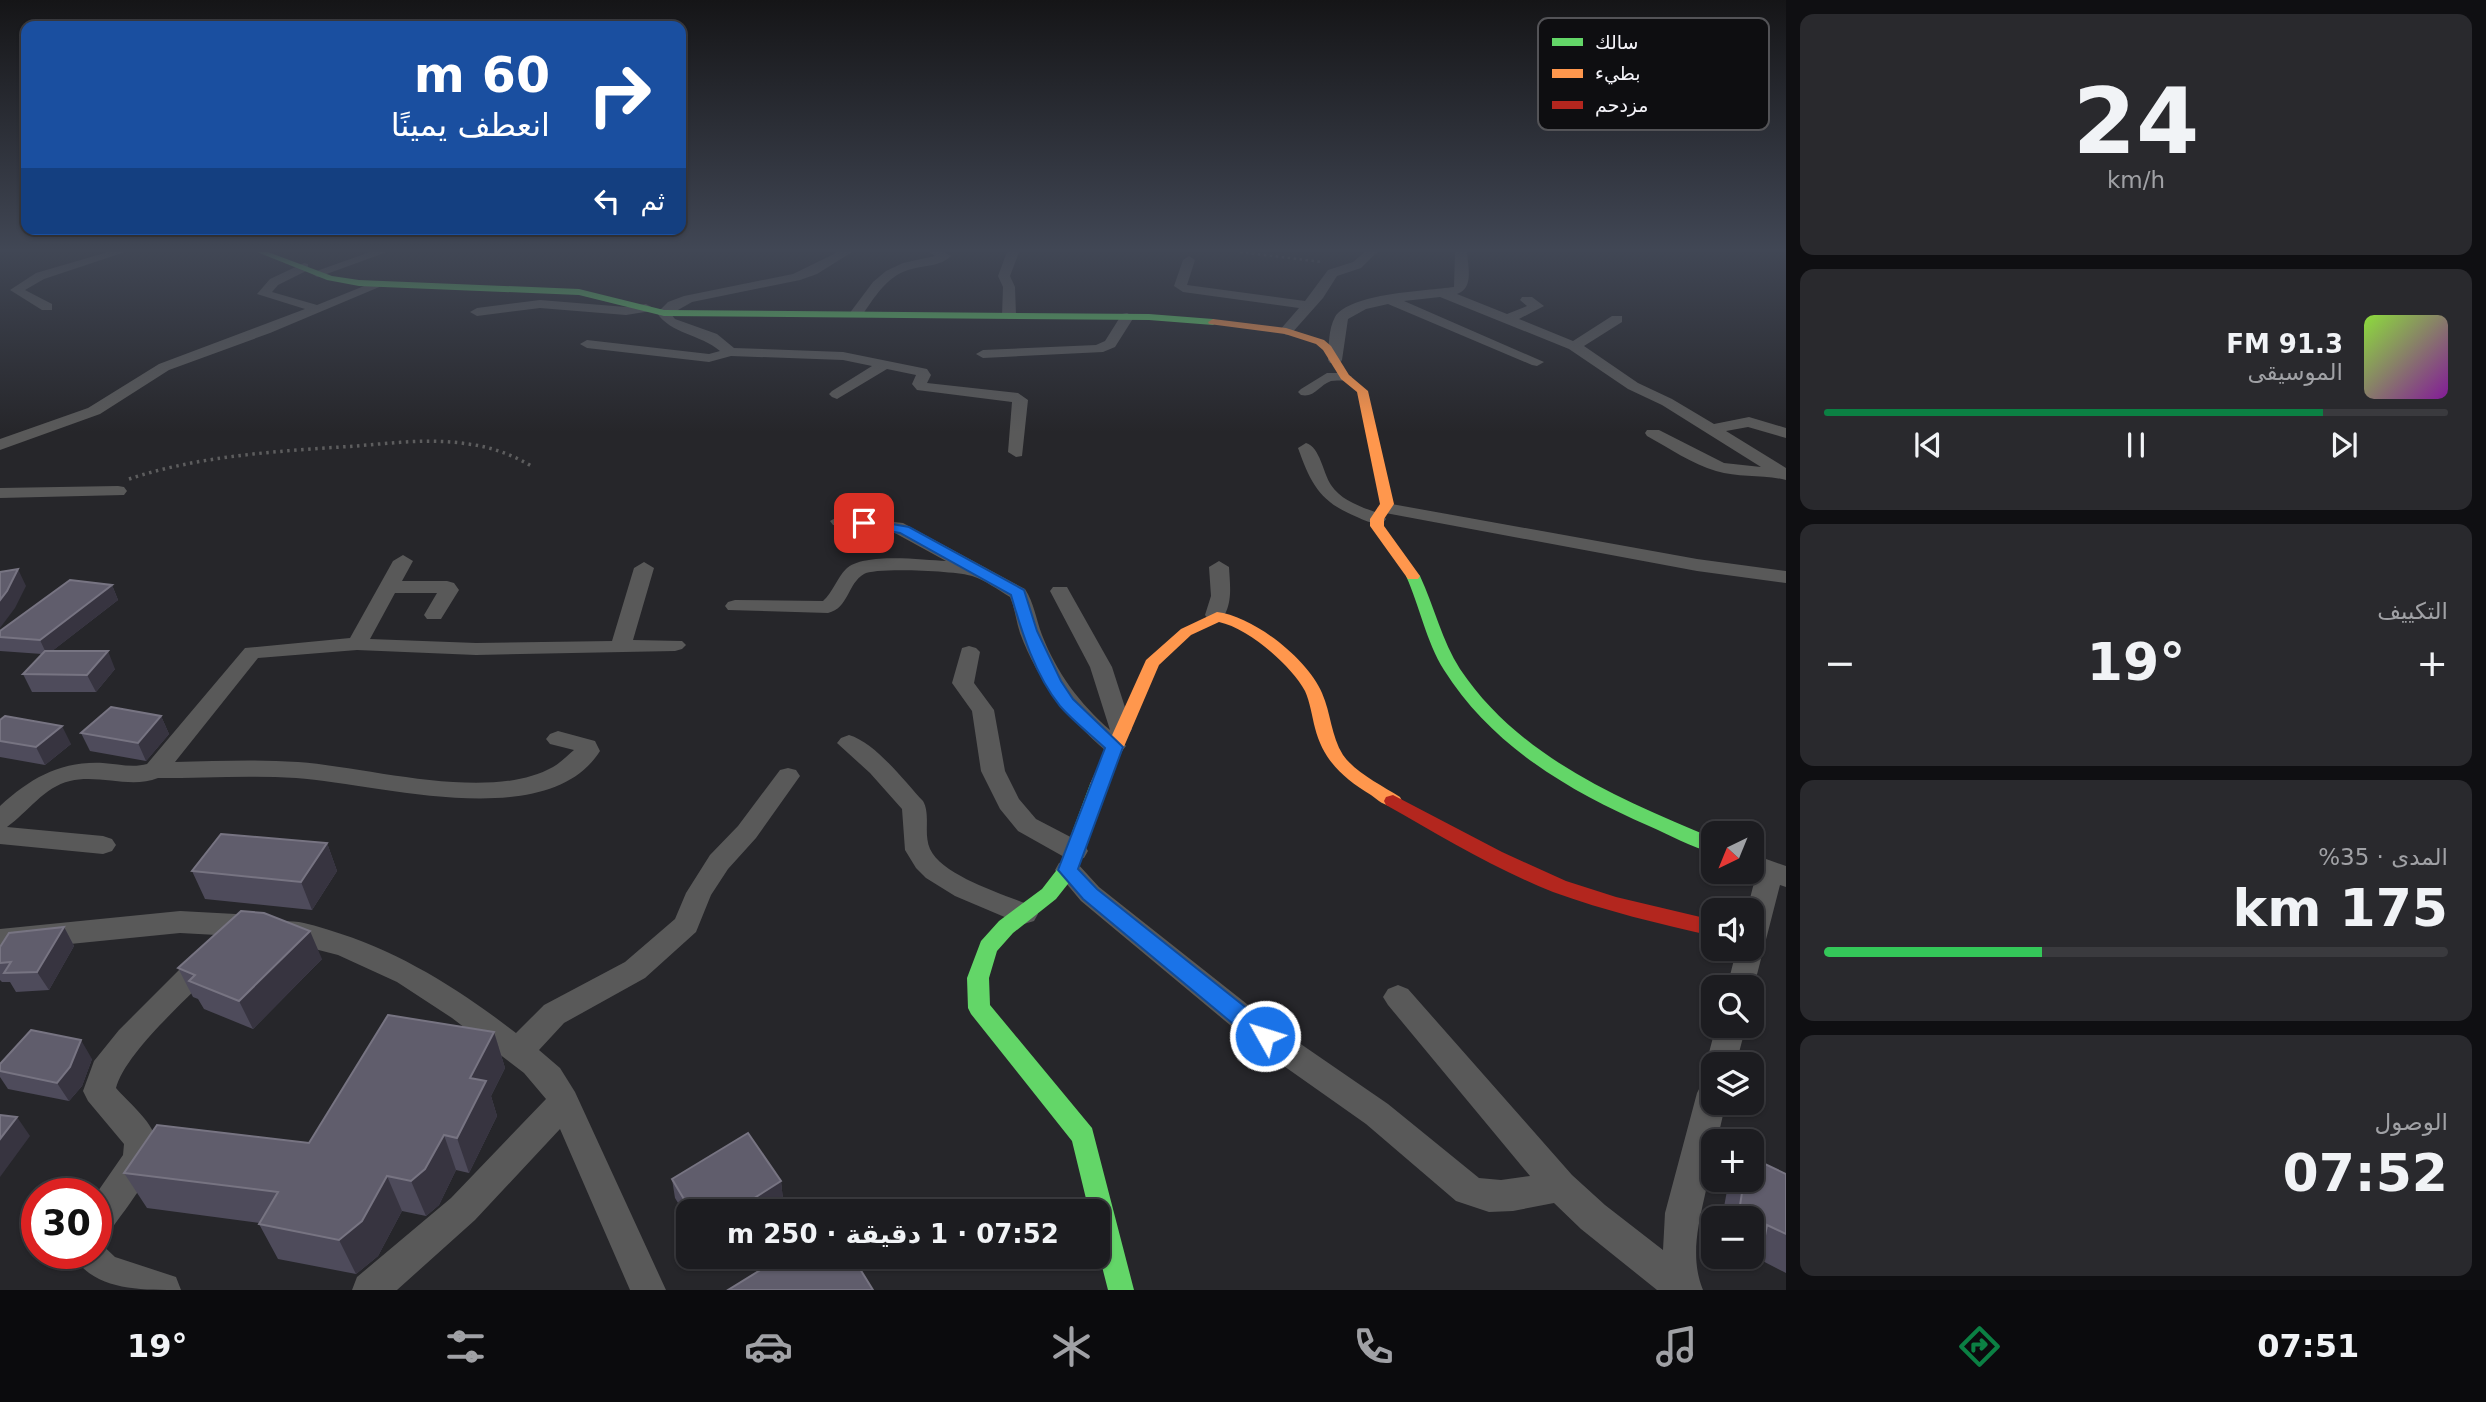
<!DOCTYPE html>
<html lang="ar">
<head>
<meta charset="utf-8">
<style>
  body { margin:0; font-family:"DejaVu Sans",Cairo,sans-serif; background:#29292d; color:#f1f3f6; direction:rtl; height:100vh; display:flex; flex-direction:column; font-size:26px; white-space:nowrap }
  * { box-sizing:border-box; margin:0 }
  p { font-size:23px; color:#a0a1a5 }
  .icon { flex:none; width:38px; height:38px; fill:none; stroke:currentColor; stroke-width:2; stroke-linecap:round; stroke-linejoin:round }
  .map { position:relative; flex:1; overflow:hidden; direction:ltr }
  .panel { display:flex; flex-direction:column; gap:14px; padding:14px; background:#0f0f12; width:700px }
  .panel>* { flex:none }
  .banner { position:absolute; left:21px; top:21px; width:665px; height:214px; border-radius:14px; box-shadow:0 2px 5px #0004,0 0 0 2px #3a3a3e; direction:rtl; background:#1a4fa0; color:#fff; overflow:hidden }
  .needle { width:46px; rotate:223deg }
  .buttons { position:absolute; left:1701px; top:821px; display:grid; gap:14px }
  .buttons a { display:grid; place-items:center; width:63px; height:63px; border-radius:14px; background:#1c1c20; box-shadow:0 2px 5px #0004,0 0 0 2px #3a3a3e; font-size:35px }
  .speed { position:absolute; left:21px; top:1178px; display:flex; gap:14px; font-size:35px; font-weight:700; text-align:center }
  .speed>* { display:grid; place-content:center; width:91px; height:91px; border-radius:50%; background:#1c1c20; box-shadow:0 2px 5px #0004,0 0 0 2px #3a3a3e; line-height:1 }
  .speed .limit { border:10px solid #d22; background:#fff; color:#111 }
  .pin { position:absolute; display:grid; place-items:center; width:60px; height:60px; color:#fff; margin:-30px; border-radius:14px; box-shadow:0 4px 10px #0006 }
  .me { position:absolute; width:77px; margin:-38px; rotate:309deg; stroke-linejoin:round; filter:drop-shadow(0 0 5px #0008) }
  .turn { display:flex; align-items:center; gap:24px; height:147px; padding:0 21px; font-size:32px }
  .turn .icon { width:91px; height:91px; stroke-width:2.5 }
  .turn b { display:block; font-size:49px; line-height:60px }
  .then { display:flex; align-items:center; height:66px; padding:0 21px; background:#0003; gap:14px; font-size:26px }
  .big { font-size:52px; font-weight:700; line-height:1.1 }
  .panel .widget { flex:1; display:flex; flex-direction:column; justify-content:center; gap:10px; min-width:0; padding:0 24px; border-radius:14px; background:#29292d }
  .panel .dial { align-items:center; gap:0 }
  .dial b { font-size:91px; line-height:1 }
  .song { display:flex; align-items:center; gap:21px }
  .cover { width:84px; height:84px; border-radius:10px; background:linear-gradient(135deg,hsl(90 70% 55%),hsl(290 70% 35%)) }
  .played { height:7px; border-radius:4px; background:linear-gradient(90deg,#0b8043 80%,#3a3a3e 80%) }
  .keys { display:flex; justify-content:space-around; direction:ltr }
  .heat { display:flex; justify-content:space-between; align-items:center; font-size:38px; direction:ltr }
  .charge { height:10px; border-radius:5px; background:linear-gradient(90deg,#34c759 35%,#3a3a3e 0) }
  .trip { position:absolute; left:676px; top:1199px; width:434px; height:70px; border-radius:14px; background:#1c1c20; box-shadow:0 2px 5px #0004,0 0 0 2px #3a3a3e; font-weight:700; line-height:70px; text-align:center; direction:rtl }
  .dock { display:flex; height:112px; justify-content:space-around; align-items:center; background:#0b0b0d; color:#a0a1a5 }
  .dock .icon { width:49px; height:49px }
  .dock .current { color:#0b8043 }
  .dock b { font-size:32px; color:#f1f3f6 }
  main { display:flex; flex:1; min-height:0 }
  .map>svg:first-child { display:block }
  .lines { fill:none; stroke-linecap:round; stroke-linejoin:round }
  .path-far1 { stroke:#5d5d5e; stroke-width:2.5; stroke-dasharray:2.5 3.5; stroke-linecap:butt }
  .path { stroke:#5d5d5e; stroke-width:3.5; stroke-dasharray:2.5 4.5; stroke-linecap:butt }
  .street { fill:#595959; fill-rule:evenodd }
  .fast { fill:#63d668; fill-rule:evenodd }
  .slow { fill:#ff974d; fill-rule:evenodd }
  .jam { fill:#b3261e; fill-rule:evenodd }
  .wall { fill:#4e4b5b }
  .shaded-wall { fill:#373440 }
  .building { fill:#605d6c; stroke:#777482; stroke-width:2 }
  .route { fill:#1a73e8; stroke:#114b97; stroke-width:2 }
  .key { fill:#0e0e11; stroke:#535357; stroke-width:2 }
  .key-label { font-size:19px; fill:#f4f3f9 }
</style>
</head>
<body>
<main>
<section class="panel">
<div class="widget dial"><b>24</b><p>km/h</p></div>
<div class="widget">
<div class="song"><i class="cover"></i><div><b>91.3 FM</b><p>الموسيقى</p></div></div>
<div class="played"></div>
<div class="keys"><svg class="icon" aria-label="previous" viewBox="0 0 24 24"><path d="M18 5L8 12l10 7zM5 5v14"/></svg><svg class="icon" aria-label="pause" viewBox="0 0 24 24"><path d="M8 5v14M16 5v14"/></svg><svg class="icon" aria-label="next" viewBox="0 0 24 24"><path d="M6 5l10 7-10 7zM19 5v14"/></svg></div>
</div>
<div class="widget"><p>التكييف</p>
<div class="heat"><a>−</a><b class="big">19°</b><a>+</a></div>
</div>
<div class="widget"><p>المدى · 35%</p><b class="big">175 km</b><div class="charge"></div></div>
<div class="widget"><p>الوصول</p><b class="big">07:52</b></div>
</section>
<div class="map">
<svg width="1786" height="1290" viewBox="0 0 1786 1290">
  <rect width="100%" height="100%" fill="#26262a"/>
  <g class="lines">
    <!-- path-far1 -->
    <path class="path-far1" d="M1240,252l82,10"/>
    <!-- path -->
    <path class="path" d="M129,479c72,-24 152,-28 227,-33 37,-3 75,-8 112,-2 24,3 45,11 65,23"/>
    <!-- street -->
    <path class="street" d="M108,252h17l-81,27 -19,11 27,14v6h-10l-32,-20 26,-17z
      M370,252h17l-66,24 -4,1 -6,-4z
      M838,252h14l-35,22 -17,6 -108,22 -21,12 4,5 42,15 17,14 109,4 84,17 4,6 -4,8 91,10 10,7 -6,56 -6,1 -8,-5 4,-50 -95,-12 -5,-6 4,-9 -29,-6 -50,30 -5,-2 -3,-3 3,-3 40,-25 -29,-6 -112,-4 -22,6 -122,-14 -7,-4 7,-4 122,14 11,-3c-20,-17 -49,-17 -63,-38l11,-11 16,-6 109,-22z
      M929,252h15l7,4c-11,11 -28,9 -43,14 -22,7 -34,28 -47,47h-10l-2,-3 24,-32 13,-11 17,-8 32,-7z
      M1007,252h12l-9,24 5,11 1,28 -7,4 -7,-4 1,-28 -5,-11z
      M1365,252h12l-16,16 -24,8 -14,22 -32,36 -5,1 -7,-4 20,-23 -116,-16 -9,-6 9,-26 6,-4 6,4 -8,25 118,16 23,-31 25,-8z
      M1455,252h12c1,14 7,37 -10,42l50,20 20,-8 -7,-6 2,-3h10l12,9 -25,13 54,22 39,-25h10v6l-38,24 54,37 34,16 42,25 35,-7 37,11v10l-38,-11 -22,4 60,37v12c-23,-6 -47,-2 -70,-9 -24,-7 -47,-23 -69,-35l-2,-3 2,-3h12l65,33 37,4 -99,-62 -34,-16 -59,-40 -129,-52 -36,4 140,61 -7,4 -5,-1 -144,-61 -22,5 -18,10 -6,41 -2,3h-10l-2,-3c1,-14 0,-30 7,-43 15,-24 91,-26 119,-30z
      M304,263l4,1v6l-30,15 -6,7 45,13 57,-23h8l2,3 -114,48 -101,37 -69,44 -100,36v-11l88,-31 71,-44 146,-55 -48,-15 13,-15z
      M540,300l86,7 20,-3 7,4 -2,3 -25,4 -86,-7 -63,8 -7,-4 7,-4z
      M1127,313l7,4 -19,30 -12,5 -120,6 -7,-4 7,-4 113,-5 9,-4 17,-27z
      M1327,373h18l7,4c-7,6 -12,2 -21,4 -12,4 -16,17 -30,14l-3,-3 3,-3z
      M1306,443c14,4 17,30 25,42 11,17 34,23 52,30l3,4 -3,4c-9,2 -17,-2 -26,-6 -37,-15 -46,-33 -59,-69z
      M118,486l6,1 3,4 -3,4 -124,3v-10z
      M1386,503l311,56 89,12v12l-89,-12 -317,-59 -3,-4z
      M839,516l64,7 122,66c9,14 11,30 17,46 15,38 37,68 68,95l-20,-63 -40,-76 3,-4h14l45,80 20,62 -3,5 -13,1 10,11 -4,5 -8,3 -8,-3c-38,-33 -68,-69 -86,-118 -4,-12 -5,-25 -10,-36 -12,-7 -25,-17 -38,-21 -14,-5 -97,-9 -108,-2 -17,10 -15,34 -36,39l-100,-3 -3,-4 3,-4 7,-2 88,1c10,-9 14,-23 23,-32 18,-17 76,-9 100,-8l-53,-29 -60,-7 -3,-4z
      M403,555l10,6 -11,20h45l7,2 5,7 -18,29h-14l-3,-4 13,-22h-42l-25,46 106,4 136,-2 22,-73 10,-6 10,6 -21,72 49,1 4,4 -4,4 -7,2 -199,4 -119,-5 -99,8 -83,104c41,-1 82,-3 123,0 71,5 191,41 255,5 7,-4 14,-11 21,-17l-24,-6 -4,-5 4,-5 8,-3 37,10 5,10c-53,84 -224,32 -304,27 -46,-3 -92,0 -138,0 -27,11 -59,-4 -88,3 -26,6 -42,31 -63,46l96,9 9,3 4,6 -4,6 -9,3 -103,-10v-38c31,-28 60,-45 103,-43 14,1 30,5 44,1l98,-116 105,-10 43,-77z
      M1219,561l10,6c1,19 4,36 -7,52h-14l-3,-4 6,-19 -2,-29z
      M969,646l7,2 4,4 -6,31 20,27 11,61 14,28 17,20 48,25 4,7 -4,7 -9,2 -9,-2 -48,-27 -18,-22 -19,-38 -9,-60 -20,-28 10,-35z
      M849,735c27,8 55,46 74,66 8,14 0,32 7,48 13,28 77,46 104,58l4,7 -4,7 -10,3 -10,-3 -59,-25 -29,-18 -10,-10 -11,-18 -3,-41 -32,-36 -33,-30 4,-5z
      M788,768l8,2 4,6 -44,62 -28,31 -17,26 -15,37 -51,46 -81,45 -25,27 21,18 15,24 91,198h-36l-70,-161 -85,91 -78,70h-45l5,-13 94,-79 95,-99 -22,-26 -72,-55 -55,-36 -59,-27 -62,-16 -4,-8 4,-8c17,-5 36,2 53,7 70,21 130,59 187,103l28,-28 81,-43 50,-43 11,-26 24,-38 28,-29 42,-56z
      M1752,854l34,12v21l-6,-2 -28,109v-7h-25l10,-39h15v-38h-5l9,-35 -9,-3h5z
      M1068,860l9,3 22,24 177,140 112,77 91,74 22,2 29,-4 -142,-171 -5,-8 5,-8 10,-4 10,4 164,186 33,30 58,45 2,-37 32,-120 5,-10 11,-4v23h13l-9,39h-4c0,49 -30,101 -10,149h-46l-76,-61 -27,-26 -41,8 -24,1 -33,-11 -90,-77 -112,-79 -173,-144 -26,-31 4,-7z
      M180,911l74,4 10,4 4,7 -4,7 -10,4 -74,-4 -180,18v-22z
      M206,950l10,3 4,8 -4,8c-27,28 -91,84 -100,119 12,14 35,32 40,51 7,27 -33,72 -48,95l-12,4v-44l27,-39 1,-11 -36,-43 -5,-10 11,-30 25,-31 77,-77z
      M1716,1026h30l-10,38h-23v10l-7,-10z
      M96,1239l19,18 61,20 5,13c-46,0 -88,0 -110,-37h25z"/>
    <!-- fast -->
    <path class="fast" d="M257,252h11l64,24 27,4 220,9 85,21 485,4 64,5 5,3 -5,3 -64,-5 -485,-4 -85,-21 -220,-9 -32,-6z
      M1413,572l7,4c14,30 22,65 40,93 59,88 159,130 253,169v15c-22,-6 -43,-18 -64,-27 -80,-35 -157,-80 -205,-156 -18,-29 -24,-63 -38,-94z
      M1099,778l6,2 3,4 -33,91 -19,24 -43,34 -16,18 -8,27 1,27 102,123 42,162h-26l-11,-43v-36h-8l-17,-70 -101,-127 -3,-6 -1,-30 14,-37 18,-20 43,-32 17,-22 31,-83 3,-4z"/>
    <!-- slow -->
    <path class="slow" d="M1213,319l73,9 38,12 7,6 18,29 19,16 26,113 -10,15v7l36,50 -2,3h-10l-38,-53v-7l10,-15 -23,-112 -16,-13 -18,-29 -7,-6 -31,-10 -76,-10 -1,-2z
      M1217,612c36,4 91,47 105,81 9,20 9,43 21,62 13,18 38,30 57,42l2,4 -2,4c-12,4 -20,-3 -29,-10 -28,-17 -48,-35 -56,-67 -3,-12 -5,-26 -10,-37 -14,-26 -57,-63 -86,-69l-28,13 -32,30 -51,119 -3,4h-12l-3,-4 56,-124 35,-31z"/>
    <!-- jam -->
    <path class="jam" d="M1393,795l109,57 64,29 50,16 97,23v16c-53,-12 -108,-25 -160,-44 -58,-23 -112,-56 -167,-87l-2,-4 2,-4z"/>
  </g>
  <!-- wall -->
  <path class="wall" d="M112,585l6,15 -66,51 63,18 -19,23h-64l-9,-18 19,-20 -42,-3v-20z
    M161,716l8,18 -23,27 -56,-10 -9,-18z
    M0,720l71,24 -26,21 -45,-8z
    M327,843l10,28 -25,39 -107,-11 -13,-28z
    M64,927l10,19 -25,44 -33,2 -6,-10h-8l-2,-2v-33z
    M322,959l-69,70 -49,-20 -6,-10 -5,-2 -15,-29z
    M494,1032l11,36 -14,28 6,20 -28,57 -13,-3 -17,35 -13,11 -24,-5 -24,45 -22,18 -78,-15 -19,-35 1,-1 -113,-15 -23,-35 185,-30z
    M92,1059l-10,27 -13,15 -61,-12 -8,-12v-13z
    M1786,1174v99l-33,-17 -10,13 -25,-13h34v-38h-30l6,-33 4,-5h20z
    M672,1179l109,2 2,19 -17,11h-78v8l-13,-21z"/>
  <!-- shaded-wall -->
  <path class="shaded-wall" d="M18,569l8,17 -11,22 -15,20v-28z
    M112,585l6,15 -71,55 -7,-15z
    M108,651l7,18 -19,23 -9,-17z
    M161,716l8,18 -23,27 -8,-18z
    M62,726l9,18 -26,21 -9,-18z
    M327,843l10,28 -25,39 -11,-28z
    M64,927l10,19 -25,44 -12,-18z
    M310,931l12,28 -69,70 -14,-28z
    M494,1032l11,36 -14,28 6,20 -28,57 -12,-35 13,-60z
    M81,1040l11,19 -10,27 -13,15 -12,-18z
    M17,1117l13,19 -30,41v-38z
    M444,1135l12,35 -17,35 -13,11 -15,-35z
    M387,1176l15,35 -24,45 -22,18 -17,-34z
    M781,1181l2,19 -17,11h-32z"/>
  <!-- building -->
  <path class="building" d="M18,569l-11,22 -7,9v-28z
    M70,580l42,5 -72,55 -40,-3v-6z
    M45,651h63l-21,24 -64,-1z
    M111,707l50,9 -23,27 -57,-10z
    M5,716l57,10 -26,21 -36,-6v-21z
    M221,834l106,9 -26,39 -109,-11z
    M241,911l23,2 46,18 -71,70 -50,-20 6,-6 -17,-7z
    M64,927l-27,45 -33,1 7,-11 -11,1v-16l9,-14z
    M388,1015l106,17 -24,46 16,3 -29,57 -13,-3 -19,34 -14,12 -24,-5 -25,45 -23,19 -80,-16 19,-32 -154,-19 33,-48 152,18z
    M31,1030l50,10 -11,27 -13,16 -57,-12v-7z
    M0,1115l17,2 -17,22z
    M748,1133l33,48 -47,30h-43l-19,-32z
    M1752,1158l34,16v60l-19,-9 -3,16 -12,-6v-17h-14l6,-38h8z
    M783,1256h69l21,34h-145z"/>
  <!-- sky -->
  <linearGradient id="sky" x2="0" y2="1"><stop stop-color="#151517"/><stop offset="0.58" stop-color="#414755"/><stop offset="1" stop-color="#414755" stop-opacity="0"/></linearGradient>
  <rect width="1786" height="432" fill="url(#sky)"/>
  <!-- route -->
  <path class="route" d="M864,519l45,8 115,63 13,41 24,50 12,18 50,48 -45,122 19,20 176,140 3,7 -3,7 -8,3 -9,-3 -173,-144 -25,-29 47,-122c-15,-14 -32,-27 -45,-42 -25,-31 -38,-73 -49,-111l-111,-62 -41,-7 -2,-3z"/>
  <!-- legend -->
  <rect x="1538" y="18" width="231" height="112" rx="10" class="key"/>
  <rect x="1552" y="38" width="31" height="8" fill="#63d668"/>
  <rect x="1552" y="69" width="31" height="9" fill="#ff974d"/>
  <rect x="1552" y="101" width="31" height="8" fill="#b3261e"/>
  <g class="key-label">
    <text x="1595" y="49">سالك</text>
    <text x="1595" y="80">بطيء</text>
    <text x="1595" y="112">مزدحم</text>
  </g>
</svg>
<div class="buttons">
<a><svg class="needle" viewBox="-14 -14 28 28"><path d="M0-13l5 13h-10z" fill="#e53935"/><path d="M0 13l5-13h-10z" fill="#a0a1a5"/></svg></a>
<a><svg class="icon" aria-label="sound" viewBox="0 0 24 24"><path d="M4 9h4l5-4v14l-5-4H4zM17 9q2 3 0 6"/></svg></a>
<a><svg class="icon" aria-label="search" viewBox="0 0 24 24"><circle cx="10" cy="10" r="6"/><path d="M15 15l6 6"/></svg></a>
<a><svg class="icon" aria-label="layers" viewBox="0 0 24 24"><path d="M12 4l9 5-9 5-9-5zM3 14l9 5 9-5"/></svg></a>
<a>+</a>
<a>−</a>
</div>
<div class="speed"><div class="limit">30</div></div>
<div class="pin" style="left:864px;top:523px;background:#d93025"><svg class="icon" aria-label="arrive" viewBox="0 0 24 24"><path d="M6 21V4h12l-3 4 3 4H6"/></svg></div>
<svg class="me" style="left:1265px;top:1036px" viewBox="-20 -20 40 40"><circle r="17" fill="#1a73e8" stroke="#fff" stroke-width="3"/><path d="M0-11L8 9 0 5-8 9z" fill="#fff"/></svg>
<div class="trip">07:52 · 1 دقيقة · 250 m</div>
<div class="banner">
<div class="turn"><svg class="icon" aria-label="right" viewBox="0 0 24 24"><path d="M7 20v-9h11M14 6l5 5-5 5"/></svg><div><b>60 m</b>انعطف يمينًا</div></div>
<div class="then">ثم<svg class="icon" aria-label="left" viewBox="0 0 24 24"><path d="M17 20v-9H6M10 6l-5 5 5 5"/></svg></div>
</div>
</div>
</main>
<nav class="dock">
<b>07:51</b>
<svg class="icon current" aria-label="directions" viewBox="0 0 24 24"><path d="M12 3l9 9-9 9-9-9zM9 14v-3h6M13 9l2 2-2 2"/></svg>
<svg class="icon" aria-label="music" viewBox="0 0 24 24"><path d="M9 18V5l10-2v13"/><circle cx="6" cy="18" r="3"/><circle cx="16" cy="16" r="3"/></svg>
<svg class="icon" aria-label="phone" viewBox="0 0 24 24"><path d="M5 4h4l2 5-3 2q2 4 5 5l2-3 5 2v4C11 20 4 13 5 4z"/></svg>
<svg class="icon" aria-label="climate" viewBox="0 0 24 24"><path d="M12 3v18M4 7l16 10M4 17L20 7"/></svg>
<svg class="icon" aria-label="car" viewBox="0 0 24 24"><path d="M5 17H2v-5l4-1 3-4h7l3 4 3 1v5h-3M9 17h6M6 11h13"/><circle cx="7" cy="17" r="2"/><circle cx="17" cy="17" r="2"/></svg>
<svg class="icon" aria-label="filters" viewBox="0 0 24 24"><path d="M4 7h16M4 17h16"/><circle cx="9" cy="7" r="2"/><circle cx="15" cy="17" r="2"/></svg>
<b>19°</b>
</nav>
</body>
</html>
